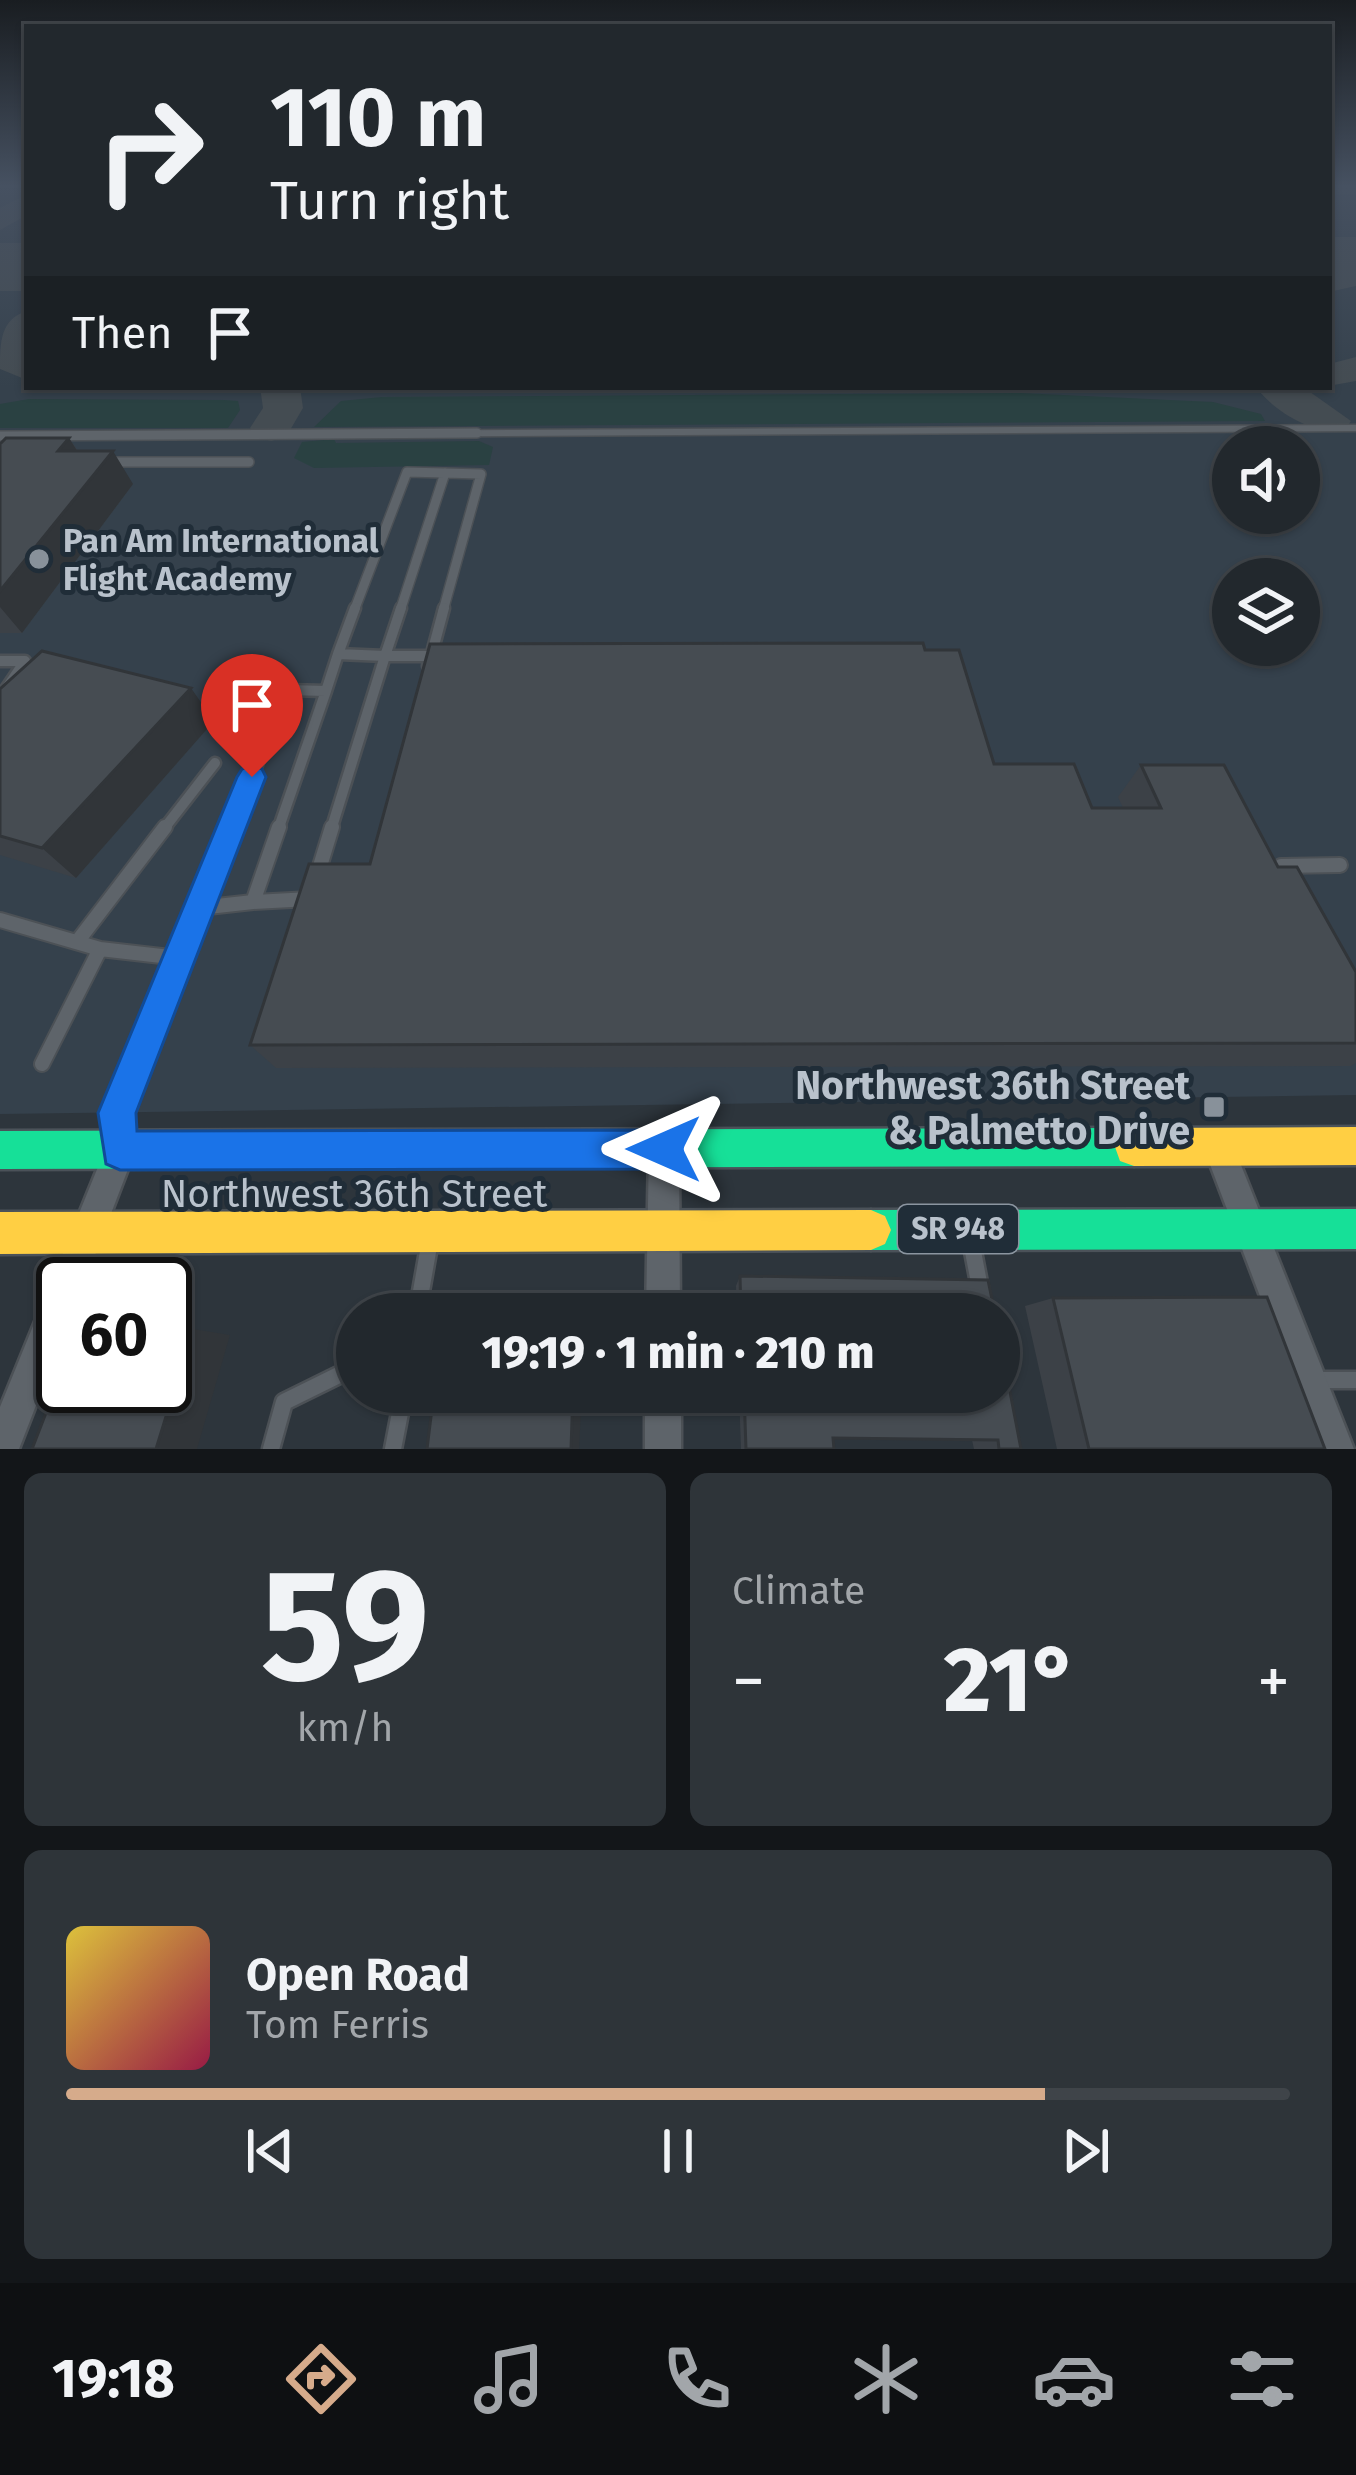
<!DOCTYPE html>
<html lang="en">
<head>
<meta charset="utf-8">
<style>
  body { margin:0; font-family:"Fira Sans",sans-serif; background:#2e3439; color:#f1f3f6; height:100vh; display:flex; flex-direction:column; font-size:45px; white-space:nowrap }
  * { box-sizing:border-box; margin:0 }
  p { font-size:39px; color:#a2a6aa }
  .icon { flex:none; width:66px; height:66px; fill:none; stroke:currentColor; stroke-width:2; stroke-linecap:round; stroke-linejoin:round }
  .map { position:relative; height:1449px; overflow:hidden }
  .panel { display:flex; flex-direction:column; gap:24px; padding:24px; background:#131619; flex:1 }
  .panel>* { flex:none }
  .guide { position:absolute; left:24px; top:24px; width:1308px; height:366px; border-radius:0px; box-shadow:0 3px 9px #0004,0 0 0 3px #3f4449; background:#22282d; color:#f1f3f6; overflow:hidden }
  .buttons { position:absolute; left:1212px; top:426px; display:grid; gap:24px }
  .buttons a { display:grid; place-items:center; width:108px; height:108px; border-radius:50%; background:#22282d; box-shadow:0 3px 9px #0004,0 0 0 3px #3f4449; font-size:60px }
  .speed { position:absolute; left:36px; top:1257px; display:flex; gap:24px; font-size:60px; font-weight:700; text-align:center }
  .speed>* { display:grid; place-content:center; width:156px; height:156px; border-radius:50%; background:#22282d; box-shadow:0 3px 9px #0004,0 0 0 3px #3f4449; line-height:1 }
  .speed .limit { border:6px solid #111; border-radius:18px; background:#fff; color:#111 }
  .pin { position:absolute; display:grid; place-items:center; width:102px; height:102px; color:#fff; margin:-123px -51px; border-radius:50% 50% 50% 0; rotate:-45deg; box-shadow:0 0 12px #0007 }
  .pin .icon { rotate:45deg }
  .me { position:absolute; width:132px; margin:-66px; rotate:270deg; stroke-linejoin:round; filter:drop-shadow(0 0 9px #0008) }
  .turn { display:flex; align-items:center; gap:42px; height:252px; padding:0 48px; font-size:54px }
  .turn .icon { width:156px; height:156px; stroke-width:2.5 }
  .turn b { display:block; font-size:84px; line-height:102px }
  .then { display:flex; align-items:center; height:114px; padding:0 48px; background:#0003; gap:24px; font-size:45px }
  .big { font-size:90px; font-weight:800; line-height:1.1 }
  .panel .card { flex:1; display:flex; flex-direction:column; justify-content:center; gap:18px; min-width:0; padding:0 42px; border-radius:18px; background:#2e3439 }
  .panel .dial { align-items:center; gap:0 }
  .dial b { font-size:156px; line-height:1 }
  .song { display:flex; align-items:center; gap:36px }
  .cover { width:144px; height:144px; border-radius:18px; background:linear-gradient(135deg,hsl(50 70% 55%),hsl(340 70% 35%)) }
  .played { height:12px; border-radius:6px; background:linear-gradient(90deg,#d6ab8b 80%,#3f4449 80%) }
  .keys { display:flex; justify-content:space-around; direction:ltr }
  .heat { display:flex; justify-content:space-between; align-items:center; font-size:66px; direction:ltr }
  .panel .tiles { flex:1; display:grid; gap:24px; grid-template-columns:1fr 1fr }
  .card:last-child { grid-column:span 2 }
  .trip { position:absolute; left:336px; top:1293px; width:684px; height:120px; border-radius:60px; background:#22282d; box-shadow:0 3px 9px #0004,0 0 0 3px #3f4449; font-weight:800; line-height:120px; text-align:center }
  .tabs { display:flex; height:192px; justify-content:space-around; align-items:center; background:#0e1012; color:#a2a6aa }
  .tabs .icon { width:84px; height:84px }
  .tabs .on { color:#d6ab8b }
  .tabs b { font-size:54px; color:#f1f3f6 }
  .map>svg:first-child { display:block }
  .airport { fill:#35414c; fill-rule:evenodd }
  .green { fill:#2a4142 }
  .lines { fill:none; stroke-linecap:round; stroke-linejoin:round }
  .taxiway { fill:#444c52; fill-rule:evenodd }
  .runway { fill:#444c52; fill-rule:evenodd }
  .lane-far4-casing { stroke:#4c5156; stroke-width:9 }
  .lane-far3-casing { stroke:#4c5156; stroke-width:12 }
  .lane-far2-casing { stroke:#4c5156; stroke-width:15 }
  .lane-far1-casing { stroke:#4c5156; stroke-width:18 }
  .lane-casing { stroke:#4c5156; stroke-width:21 }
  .street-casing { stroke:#4c5156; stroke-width:5 }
  .fast-casing { stroke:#4b5259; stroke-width:5 }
  .slow-casing { stroke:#4b5259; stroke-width:5 }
  .lane-far4 { stroke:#5e646a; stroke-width:6 }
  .lane-far3 { stroke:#5e646a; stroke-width:9 }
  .lane-far2 { stroke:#5e646a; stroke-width:10 }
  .lane-far1 { stroke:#5e646a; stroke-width:14 }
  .lane { stroke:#5e646a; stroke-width:16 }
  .street { fill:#5e646a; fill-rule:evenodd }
  .fast { fill:#16e098; fill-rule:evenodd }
  .slow { fill:#ffcf43; fill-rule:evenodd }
  .wall { fill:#3c4147 }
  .shaded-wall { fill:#313539 }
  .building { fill:#464c52; stroke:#313539; stroke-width:3 }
  .route { fill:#1a73e8; stroke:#114b97; stroke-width:3 }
  .poi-dot { fill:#88919a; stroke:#202d38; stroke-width:4.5 }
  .labels { text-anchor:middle; stroke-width:10; stroke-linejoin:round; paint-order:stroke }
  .shield { fill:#202d38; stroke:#8b95a0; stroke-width:3 }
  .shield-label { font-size:30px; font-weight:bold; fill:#b9c2cc }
  .poi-label { font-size:33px; font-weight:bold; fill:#b9c2cc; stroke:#202d38; text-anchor:start }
  .near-poi-label { font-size:39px; font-weight:bold; fill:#b9c2cc; stroke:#202d38; text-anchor:end }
  .near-street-label { font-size:39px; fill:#b9c2cc; stroke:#202d38 }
</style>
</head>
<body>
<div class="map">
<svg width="1356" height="1449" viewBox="0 0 1356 1449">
  <rect width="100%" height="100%" fill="#2d353c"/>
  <!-- airport -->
  <path class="airport" d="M0,184h27v203h1302v-203h27v911l-1356,19zM1233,447h66v66h-66zM1233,579h66v66h-66z"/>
  <!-- green -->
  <path class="green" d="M1020,393l193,9 48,12 4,7 -951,6 27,-26 41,-4z
    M29,399l195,1 14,1 2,9 -12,18h-228v-24z
    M334,439l2,4 143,-2 14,6 -4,18 -175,3 -20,-10 8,-16z"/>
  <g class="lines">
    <!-- taxiway -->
    <path class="taxiway" d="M1329,184h27v10h-27z
      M27,194v21l-27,15v-22z
      M1356,266v20l-27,6v-20z
      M27,311v69l-27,-11c0,-26 0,-50 27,-58z
      M1356,357v24l-33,6h6v-23z
      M260,387h40l3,21 -17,29 -15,4 -15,-4 -6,-9 13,-20z
      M1256,387h47l48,34 -6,9c-29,7 -72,-19 -89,-43z"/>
    <!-- runway -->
    <path class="runway" d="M1329,237h27v48h-27z
      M0,243h27v48h-27z"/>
    <defs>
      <path id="lane-far4" d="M0,436l1356,-8"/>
      <path id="lane-far3" d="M0,436l477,-3
        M108,462h141
        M354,611l53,-139 74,2 -38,137
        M400,611l45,-138"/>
      <path id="lane-far2" d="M401,608l-16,48h46l-3,10
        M432,653l12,-45
        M338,654l17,-46
        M0,661h25l-25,37
        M326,691l12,-37 47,2 -54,174
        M163,830l52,-67
        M231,830l56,-140 39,1 -48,139"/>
      <path id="lane-far1" d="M317,876l15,-49
        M1288,879l-7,-13 59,-1
        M253,902l57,-3
        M199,908l33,-81
        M199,908l54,-6 26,-75
        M0,920l100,29 79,9
        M77,942l88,-115
        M42,1064l58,-115
        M120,1106l79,-198"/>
      <path id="lane" d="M119,1135l2,-32
        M971,1241l14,73
        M417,1314l12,-68
        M1317,1380h39
        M271,1449l13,-47 73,-36
        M393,1449l11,-57"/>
      <path id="street" d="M1218,1131l11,4 125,314h-36l-115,-303 4,-11z
        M664,1134l11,4 4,11 1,165h-34l3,-165 4,-11z
        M120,1136l11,4 4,11 -51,133h-21v52l-44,113h-19v-42l109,-267z
        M645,1392h36v57h-36z"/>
      <path id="fast" d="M1134,1128l14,5 5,14 -5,14 -14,5 -1134,3v-38z
        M1356,1209v40l-485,1 -14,-6 -6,-14 6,-14 14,-6z"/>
      <path id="slow" d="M1356,1127v38l-222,1 -14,-5 -5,-14 5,-14 14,-5z
        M871,1210l14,6 6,14 -6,14 -14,6 -871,4v-42z"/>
    </defs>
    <!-- lane-far4 casing -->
    <use href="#lane-far4" class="lane-far4-casing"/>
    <!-- lane-far3 casing -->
    <use href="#lane-far3" class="lane-far3-casing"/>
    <!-- lane-far2 casing -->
    <use href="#lane-far2" class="lane-far2-casing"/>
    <!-- lane-far1 casing -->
    <use href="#lane-far1" class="lane-far1-casing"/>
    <!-- lane casing -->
    <use href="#lane" class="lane-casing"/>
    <!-- street casing -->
    <use href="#street" class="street-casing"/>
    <!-- fast casing -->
    <use href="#fast" class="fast-casing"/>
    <!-- slow casing -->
    <use href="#slow" class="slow-casing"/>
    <!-- lane-far4 -->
    <use href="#lane-far4" class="lane-far4"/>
    <!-- lane-far3 -->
    <use href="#lane-far3" class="lane-far3"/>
    <!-- lane-far2 -->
    <use href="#lane-far2" class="lane-far2"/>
    <!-- lane-far1 -->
    <use href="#lane-far1" class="lane-far1"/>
    <!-- lane -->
    <use href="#lane" class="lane"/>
    <!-- street -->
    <use href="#street" class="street"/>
    <!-- fast -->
    <use href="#fast" class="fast"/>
    <!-- slow -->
    <use href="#slow" class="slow"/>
  </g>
  <!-- wall -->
  <path class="wall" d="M69,438l9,13 55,33 -111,149h-22v-189z
    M925,650l69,114 98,44h31l-5,-11 23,-32 137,102 78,105v91l-5,3 -1075,2 -26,-23 120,-181z
    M0,689l214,32 -138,157 -76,-23z
    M740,1276l255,38h-258l-1,-28z
    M1053,1298l272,151h-268l-32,-143z
    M739,1392h260l22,57h-47l-2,-9 -139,-2 1,11h-93z"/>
  <!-- shaded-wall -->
  <path class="shaded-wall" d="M69,438l21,33 -32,-20z
    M113,451l20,33 -111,149 -22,-26v-16z
    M191,688l23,33 -138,157 -34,-30z
    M578,1293l8,9 -1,12h-8z
    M193,1329l37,6 -33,114h-41z
    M573,1392h9l-3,57h-8z"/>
  <!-- building -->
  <path class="building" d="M6,438h63l-11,13h55l-113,140v-147z
    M923,643l2,7h34l35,114h80l18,44h69l-20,-43h83l54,102h19l59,105v71l-1106,2 59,-181h61l60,-220z
    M42,651l149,37 -149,160 -42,-12v-147z
    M740,1276l248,4 7,34h-254z
    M578,1293l-1,21h-132l2,-17z
    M1267,1297l58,152h-236l-36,-151z
    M165,1329h28l-37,120h-124l31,-80v17h102z
    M999,1335l22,114h-22l-1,-9 -165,-2 1,11h-88l-2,-57h255z
    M434,1392h139l-2,57h-144z"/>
  <!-- sky -->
  <linearGradient id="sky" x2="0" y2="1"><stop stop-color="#191d21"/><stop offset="0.48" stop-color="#465161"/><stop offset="1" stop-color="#465161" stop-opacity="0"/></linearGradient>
  <rect width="1356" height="387" fill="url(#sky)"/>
  <!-- route -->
  <path class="route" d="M252,765l10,4 4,8 -130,336 1,18 527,-1 14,5 6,14 -6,14 -14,6 -544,1 -14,-6 -8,-51 139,-336 5,-8z"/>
  <!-- markers -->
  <g class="poi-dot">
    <circle cx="39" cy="559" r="12"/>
    <rect x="1202" y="1095" width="24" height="24" rx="6"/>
  </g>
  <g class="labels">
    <!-- shield labels -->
    <rect class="shield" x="898" y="1205" width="120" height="48" rx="9"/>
    <g class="shield-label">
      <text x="958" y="1239">SR 948</text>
    </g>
    <!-- poi labels -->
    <g class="poi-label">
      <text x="63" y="552">Pan Am International<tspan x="63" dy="38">Flight Academy</tspan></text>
    </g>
    <!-- near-poi labels -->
    <g class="near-poi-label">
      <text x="1190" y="1099">Northwest 36th Street<tspan x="1190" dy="45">&amp; Palmetto Drive</tspan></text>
    </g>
    <!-- near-street labels -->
    <g class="near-street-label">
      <text x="354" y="1207">Northwest 36th Street</text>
    </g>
  </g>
</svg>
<div class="buttons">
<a><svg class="icon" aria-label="sound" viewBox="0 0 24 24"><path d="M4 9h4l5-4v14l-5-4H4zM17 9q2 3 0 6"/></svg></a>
<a><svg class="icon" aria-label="layers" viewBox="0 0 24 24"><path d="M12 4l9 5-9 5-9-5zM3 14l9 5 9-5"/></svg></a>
</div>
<div class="speed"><div class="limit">60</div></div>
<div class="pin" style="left:252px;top:777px;background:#d93025"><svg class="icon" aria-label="arrive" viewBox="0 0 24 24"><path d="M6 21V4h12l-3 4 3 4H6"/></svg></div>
<svg class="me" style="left:664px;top:1149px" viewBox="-20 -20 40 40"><path d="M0-17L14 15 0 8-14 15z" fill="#1a73e8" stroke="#fff" stroke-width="4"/></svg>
<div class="trip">19:19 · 1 min · 210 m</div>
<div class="guide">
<div class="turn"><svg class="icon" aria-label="right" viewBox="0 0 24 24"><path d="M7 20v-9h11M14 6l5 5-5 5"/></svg><div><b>110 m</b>Turn right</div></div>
<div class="then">Then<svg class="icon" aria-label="arrive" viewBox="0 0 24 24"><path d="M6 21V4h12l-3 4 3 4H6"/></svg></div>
</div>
</div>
<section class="panel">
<div class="tiles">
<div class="card dial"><b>59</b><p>km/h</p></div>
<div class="card"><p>Climate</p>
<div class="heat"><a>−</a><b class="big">21°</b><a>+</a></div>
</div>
<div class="card">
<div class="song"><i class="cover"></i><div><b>Open Road</b><p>Tom Ferris</p></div></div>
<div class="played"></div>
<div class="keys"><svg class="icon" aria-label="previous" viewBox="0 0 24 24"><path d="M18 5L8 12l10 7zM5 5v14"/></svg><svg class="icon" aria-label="pause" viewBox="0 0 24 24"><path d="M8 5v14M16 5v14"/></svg><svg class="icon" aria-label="next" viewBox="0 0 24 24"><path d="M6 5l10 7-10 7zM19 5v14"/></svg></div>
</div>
</div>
</section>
<nav class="tabs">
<b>19:18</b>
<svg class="icon on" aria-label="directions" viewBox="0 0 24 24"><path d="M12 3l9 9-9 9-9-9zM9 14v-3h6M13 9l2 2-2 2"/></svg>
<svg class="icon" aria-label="music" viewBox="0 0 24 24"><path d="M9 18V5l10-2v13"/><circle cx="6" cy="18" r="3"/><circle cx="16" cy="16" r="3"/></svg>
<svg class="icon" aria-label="phone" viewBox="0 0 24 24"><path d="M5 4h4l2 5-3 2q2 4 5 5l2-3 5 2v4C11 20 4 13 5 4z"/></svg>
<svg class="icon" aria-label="climate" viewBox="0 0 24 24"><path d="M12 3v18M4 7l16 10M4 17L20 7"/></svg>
<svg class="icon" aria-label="car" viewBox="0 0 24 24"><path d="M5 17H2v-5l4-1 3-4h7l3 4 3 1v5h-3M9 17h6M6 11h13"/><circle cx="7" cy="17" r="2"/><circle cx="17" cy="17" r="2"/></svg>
<svg class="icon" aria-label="filters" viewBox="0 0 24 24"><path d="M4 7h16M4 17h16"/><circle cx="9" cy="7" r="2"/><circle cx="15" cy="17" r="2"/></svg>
</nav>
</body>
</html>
